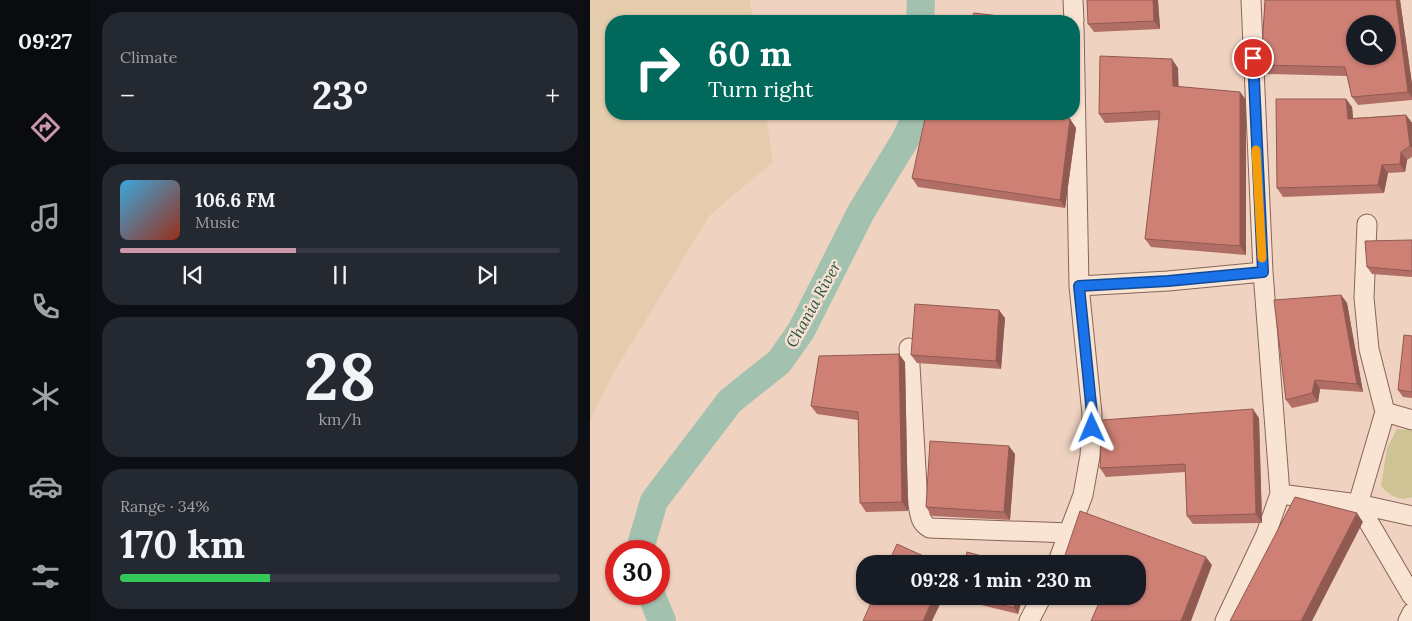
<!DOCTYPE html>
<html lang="en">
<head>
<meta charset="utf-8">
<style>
  body { margin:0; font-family:Lora,serif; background:#242831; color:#f1f3f6; height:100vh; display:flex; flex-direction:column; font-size:19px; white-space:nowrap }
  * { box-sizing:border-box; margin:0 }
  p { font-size:16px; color:#9ea1a6 }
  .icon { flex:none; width:28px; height:28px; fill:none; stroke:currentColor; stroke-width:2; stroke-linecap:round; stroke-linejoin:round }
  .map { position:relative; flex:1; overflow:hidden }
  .side { display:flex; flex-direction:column; gap:12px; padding:12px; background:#0d0f14; width:500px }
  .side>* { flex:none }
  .banner { position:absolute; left:15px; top:15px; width:475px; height:105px; border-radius:20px; box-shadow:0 1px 4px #0004; background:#00695c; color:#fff; overflow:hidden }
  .controls { position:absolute; left:756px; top:15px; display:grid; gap:10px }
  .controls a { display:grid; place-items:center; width:50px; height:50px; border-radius:50%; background:#171b24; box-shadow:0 1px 4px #0004; font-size:25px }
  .speed { position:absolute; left:15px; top:540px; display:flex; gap:10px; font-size:25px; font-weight:700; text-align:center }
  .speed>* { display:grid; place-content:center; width:65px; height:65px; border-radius:50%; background:#171b24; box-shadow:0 1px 4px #0004; line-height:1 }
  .speed .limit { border:8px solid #d22; background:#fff; color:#111 }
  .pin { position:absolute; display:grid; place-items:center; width:42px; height:42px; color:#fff; margin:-21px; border:2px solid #fff; border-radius:50%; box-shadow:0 1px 5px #0007 }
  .me { position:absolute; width:55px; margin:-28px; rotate:359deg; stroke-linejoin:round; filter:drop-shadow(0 0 4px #0008) }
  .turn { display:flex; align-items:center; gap:18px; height:105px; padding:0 20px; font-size:22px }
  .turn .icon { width:65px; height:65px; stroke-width:2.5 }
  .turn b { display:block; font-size:35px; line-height:42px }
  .big { font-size:38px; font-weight:800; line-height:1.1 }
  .side .card { flex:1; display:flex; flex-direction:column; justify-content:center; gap:8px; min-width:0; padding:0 18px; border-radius:20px; background:#242831 }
  .side .dial { align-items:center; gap:0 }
  .dial b { font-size:65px; line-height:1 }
  .song { display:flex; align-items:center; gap:15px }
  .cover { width:60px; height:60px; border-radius:8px; background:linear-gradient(135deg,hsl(200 70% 55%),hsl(10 70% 35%)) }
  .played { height:5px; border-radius:2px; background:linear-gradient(90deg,#c997a8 40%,#363941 40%) }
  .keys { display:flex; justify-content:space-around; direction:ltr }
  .heat { display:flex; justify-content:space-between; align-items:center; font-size:28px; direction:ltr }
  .charge { height:8px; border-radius:4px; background:linear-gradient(90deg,#34c759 34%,#363941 0) }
  .trip { position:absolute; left:266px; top:555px; width:290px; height:50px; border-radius:20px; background:#171b24; box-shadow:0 1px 4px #0004; font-weight:800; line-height:50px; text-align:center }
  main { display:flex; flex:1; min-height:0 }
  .dock { display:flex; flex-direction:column; width:90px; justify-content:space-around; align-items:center; background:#090b0e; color:#9ea1a6 }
  .dock .icon { width:35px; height:35px }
  .dock .selected { color:#c997a8 }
  .dock b { font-size:22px; color:#f1f3f6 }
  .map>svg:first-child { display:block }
  .farmland { fill:#e4ccad }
  .green { fill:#cdc394 }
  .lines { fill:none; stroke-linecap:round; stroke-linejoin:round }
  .river { stroke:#a3c1af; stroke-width:28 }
  .minor-casing { stroke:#886458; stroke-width:21 }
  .minor { stroke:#f9e3d3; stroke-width:19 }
  .wall { fill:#b16e65 }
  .shaded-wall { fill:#905a52 }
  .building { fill:#ce8075; stroke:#905a52; fill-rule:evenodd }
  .route-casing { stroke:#114b97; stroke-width:12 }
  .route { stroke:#1a73e8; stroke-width:9 }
  .slow { stroke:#f59e0b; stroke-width:9 }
  .labels { text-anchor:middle; stroke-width:5; stroke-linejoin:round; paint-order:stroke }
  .water-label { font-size:16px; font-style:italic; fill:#2b5748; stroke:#f6e0d0 }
</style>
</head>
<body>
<main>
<nav class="dock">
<b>09:27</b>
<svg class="icon selected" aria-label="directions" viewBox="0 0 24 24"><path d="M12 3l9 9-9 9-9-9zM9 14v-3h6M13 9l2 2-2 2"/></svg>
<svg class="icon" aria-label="music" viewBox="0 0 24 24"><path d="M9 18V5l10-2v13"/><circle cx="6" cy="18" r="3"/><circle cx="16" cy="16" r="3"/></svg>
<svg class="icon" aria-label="phone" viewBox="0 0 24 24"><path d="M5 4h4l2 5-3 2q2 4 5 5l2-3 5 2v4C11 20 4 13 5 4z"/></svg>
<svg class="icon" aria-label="climate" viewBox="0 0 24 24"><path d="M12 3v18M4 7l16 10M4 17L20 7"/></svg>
<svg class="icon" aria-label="car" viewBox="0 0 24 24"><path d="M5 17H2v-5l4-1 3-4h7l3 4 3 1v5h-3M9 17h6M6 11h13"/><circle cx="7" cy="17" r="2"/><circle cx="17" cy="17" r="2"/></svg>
<svg class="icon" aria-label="filters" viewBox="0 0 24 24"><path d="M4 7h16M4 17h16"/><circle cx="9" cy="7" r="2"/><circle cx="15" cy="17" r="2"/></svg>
</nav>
<section class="side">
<div class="card"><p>Climate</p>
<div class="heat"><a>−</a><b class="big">23°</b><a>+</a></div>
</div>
<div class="card">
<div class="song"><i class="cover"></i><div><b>106.6 FM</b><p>Music</p></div></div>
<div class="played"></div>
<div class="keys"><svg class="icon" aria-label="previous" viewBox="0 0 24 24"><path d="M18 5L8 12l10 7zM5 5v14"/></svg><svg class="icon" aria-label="pause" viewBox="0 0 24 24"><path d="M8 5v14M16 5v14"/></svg><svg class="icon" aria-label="next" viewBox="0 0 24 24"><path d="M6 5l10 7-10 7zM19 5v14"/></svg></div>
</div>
<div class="card dial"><b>28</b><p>km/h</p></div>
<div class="card"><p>Range · 34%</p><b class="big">170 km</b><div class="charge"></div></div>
</section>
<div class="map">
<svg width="822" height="621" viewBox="0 0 822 621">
  <rect width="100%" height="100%" fill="#efd3c0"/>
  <!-- farmland -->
  <path class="farmland" d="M0,0h160l3,21h-142v93h155l7,48 -63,53 -93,152 -27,53z"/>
  <!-- green -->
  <path class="green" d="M807,429l15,1v67c-12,5 -23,-2 -31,-11l6,-38z"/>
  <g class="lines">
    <!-- river -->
    <path class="river" d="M330,21l1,-21
      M52,551l-1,-6 13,-44 76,-100 49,-39 22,-31 60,-119 44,-72 12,-26
      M61,594l11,27"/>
    <defs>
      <path id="minor" d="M483,0l1,21
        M777,224l-3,74 5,51 16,63 27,8
        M489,286l89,-5 95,-9
        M319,348l9,156c2,11 2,19 12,24l140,5
        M795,412l-27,92 54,92
        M690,494l78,10 54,12
        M467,564l26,-69 7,-39 2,-42 -13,-128 -5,-260
        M439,621l13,-25
        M635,621l41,-87 14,-40 -17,-222 -12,-272
        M818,621l4,-8"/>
    </defs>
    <!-- minor casing -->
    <use href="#minor" class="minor-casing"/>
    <!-- minor -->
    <use href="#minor" class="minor"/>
  </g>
  <!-- wall -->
  <path class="wall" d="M568,0l2,29 -66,3 -6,-8z
    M675,0h135l12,84v16l-54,5 -6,-8 -5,-21 -80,-2 -6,-9z
    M588,68v19l62,5 6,8v155l-95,-8 -6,-8 14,-119 -54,3 -6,-9z
    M756,99l6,8 1,11 53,-3 6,8v34l-5,3 -2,12 -17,1 -4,20 -101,4 -6,-9z
    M480,119l6,9 -11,80 -147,-21 -6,-9z
    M822,240v37l-40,-3 -5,-7z
    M751,295l6,8 16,89 -43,-3 -2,13 -26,6 -6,-8z
    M415,318l-4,51 -84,-6 -6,-8z
    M822,336v62l-9,-1 -5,-7z
    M315,362l3,149 -42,1 -6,-9 -2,-83 -41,-6 -6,-8z
    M669,418l3,105 -69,1 -6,-8 -2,-44 -79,5 -6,-9z
    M425,454l-5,66 -78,-4 -6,-9z
    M369,596h64l-5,18 -57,-14z"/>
  <!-- shaded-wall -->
  <path class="shaded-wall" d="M563,0h5l2,29 -6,-8z
    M806,0h4l12,84v13l-4,-5z
    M582,59l6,9 1,27 -6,-9z
    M650,92l6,8v155l-6,-9z
    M756,99l6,8 2,20 -6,-8z
    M816,115l6,8v25l-2,-2z
    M480,119l6,9 -11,80 -5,-8z
    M811,152l6,8 -2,12 -5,-8z
    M792,165l6,8 -4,20 -6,-8z
    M751,295l6,8 16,89 -6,-8z
    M409,310l6,8 -4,51 -5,-8z
    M309,354l6,8 3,149 -6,-9z
    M725,380l5,9 -2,13 -6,-9z
    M663,409l6,9 3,105 -6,-9z
    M419,446l6,8 -5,66 -6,-8z
    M767,513l6,9 -51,99h-11z
    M616,557l6,8 -21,56h-10z
    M344,596h10l-12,25h-9z
    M427,596h6l-5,18 -4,-6z"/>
  <!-- building -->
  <path class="building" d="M497,0h66l1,21 -66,3z
    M675,0h131l12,92 -56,5 -7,-30 -84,-2zM765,24h33v32h-33z
    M384,13l68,8h-72z
    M510,56l72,3 1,27 67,6v154l-95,-7 15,-128 -61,3z
    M686,99h70l2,20 58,-4 4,31 -9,6 -1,12 -18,1 -4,20 -101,3z
    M336,114h115l29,5 -10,81 -148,-22z
    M822,240v31l-45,-4 -2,-26z
    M751,295l16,89 -42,-4 -3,13 -26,7 -12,-100z
    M325,304l84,6 -3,51 -85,-6z
    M814,335l8,1v56l-14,-2z
    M309,354l3,148 -42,1 -2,-91 -47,-6 8,-50z
    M663,409l3,105 -69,2 -2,-52 -85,4 2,-48z
    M340,441l79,5 -5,66 -78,-5z
    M705,497l62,16 -56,108h-71z
    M490,511l126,46 -25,64h-90l11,-25h36v-32h-68l-7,-3z
    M307,544l44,20h-53z
    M377,552l44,12h-47z
    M284,596h60l-11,25h-60z
    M378,596h49l-3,12z"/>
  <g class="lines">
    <defs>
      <path id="route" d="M502,428v-14l-13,-128 89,-5 95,-9 -10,-214"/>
    </defs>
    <!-- route casing -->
    <use href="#route" class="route-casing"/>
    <!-- route -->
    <use href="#route" class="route"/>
    <!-- slow -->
    <path class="slow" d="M666,150l6,108"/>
  </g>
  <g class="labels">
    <!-- water labels -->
    <g class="water-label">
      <text transform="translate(223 304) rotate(-61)" y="6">Chania River</text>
    </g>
  </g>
</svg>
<div class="controls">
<a><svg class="icon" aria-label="search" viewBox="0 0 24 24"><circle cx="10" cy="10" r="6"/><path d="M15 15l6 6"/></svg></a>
</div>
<div class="speed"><div class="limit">30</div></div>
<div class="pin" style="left:663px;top:58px;background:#d93025"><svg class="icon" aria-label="arrive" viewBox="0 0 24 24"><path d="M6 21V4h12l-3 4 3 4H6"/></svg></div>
<svg class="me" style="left:502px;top:428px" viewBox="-20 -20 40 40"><path d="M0-17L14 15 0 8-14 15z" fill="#1a73e8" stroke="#fff" stroke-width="4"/></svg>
<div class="trip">09:28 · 1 min · 230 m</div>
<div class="banner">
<div class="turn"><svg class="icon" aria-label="right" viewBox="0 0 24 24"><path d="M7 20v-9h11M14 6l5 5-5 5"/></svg><div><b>60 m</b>Turn right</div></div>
</div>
</div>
</main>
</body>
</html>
